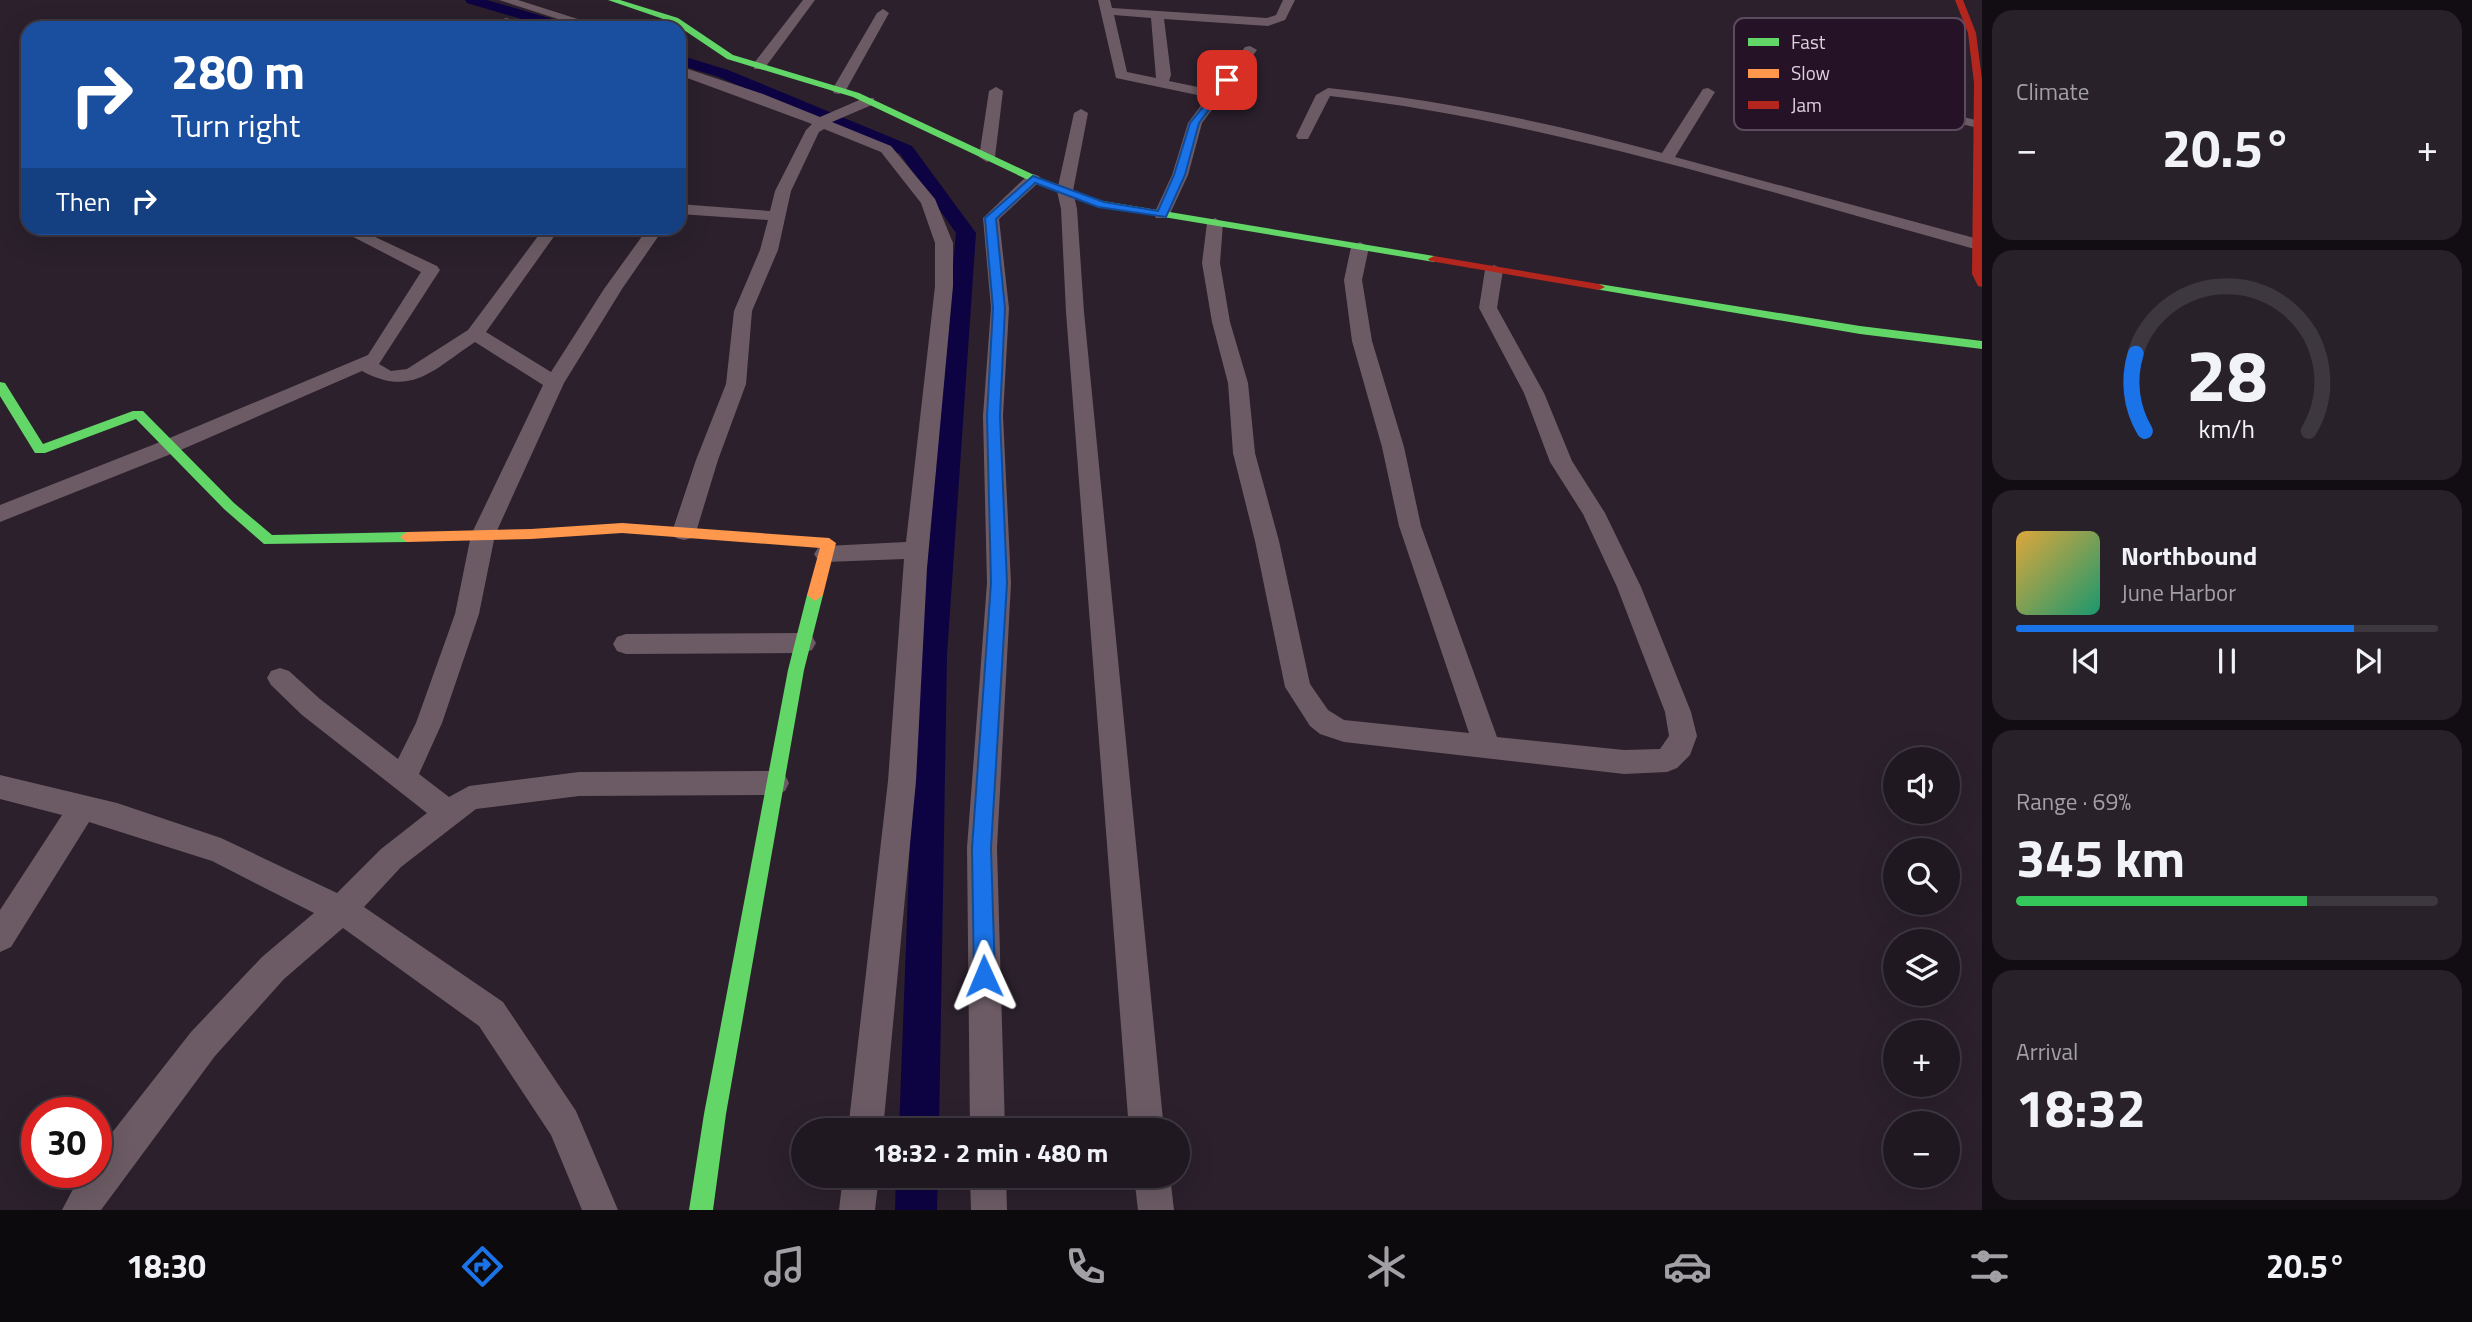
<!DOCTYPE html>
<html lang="en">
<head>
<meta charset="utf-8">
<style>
  body { margin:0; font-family:"Titillium Web",sans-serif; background:#28212a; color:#f1f3f6; height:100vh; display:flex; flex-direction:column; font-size:26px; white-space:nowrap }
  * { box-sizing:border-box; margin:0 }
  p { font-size:23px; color:#a2a0a5 }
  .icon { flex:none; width:38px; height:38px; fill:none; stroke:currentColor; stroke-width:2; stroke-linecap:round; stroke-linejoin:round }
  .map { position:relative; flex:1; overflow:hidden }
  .side { display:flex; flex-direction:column; gap:10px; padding:10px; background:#120d12; width:490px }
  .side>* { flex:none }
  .banner { position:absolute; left:21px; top:21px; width:665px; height:214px; border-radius:21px; box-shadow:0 7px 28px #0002,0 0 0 2px #3d373f; background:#1a4fa0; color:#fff; overflow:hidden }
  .buttons { position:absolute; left:1883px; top:747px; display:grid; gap:14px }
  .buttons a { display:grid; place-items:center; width:77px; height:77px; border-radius:50%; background:#201821; box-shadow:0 7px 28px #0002,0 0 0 2px #3d373f; font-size:35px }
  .speed { position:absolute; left:21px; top:1097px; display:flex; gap:14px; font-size:35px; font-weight:700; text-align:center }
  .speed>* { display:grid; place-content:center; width:91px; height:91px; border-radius:50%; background:#201821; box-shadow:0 7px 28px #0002,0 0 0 2px #3d373f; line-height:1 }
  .speed .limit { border:10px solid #d22; background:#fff; color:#111 }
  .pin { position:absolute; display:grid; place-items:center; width:60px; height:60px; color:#fff; margin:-30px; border-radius:14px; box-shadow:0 4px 10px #0006 }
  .me { position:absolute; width:77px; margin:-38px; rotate:359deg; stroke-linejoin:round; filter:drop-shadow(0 0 5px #0008) }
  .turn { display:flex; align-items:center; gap:24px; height:147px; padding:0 35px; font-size:32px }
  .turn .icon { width:91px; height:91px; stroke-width:2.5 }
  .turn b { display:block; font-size:49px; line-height:60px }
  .then { display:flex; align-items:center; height:66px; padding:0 35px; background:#0003; gap:14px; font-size:26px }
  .big { font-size:52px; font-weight:700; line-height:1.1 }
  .side .widget { flex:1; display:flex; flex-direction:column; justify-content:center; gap:10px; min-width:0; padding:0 24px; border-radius:21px; background:#28212a }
  .side .dial { align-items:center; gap:0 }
  .dial svg { height:182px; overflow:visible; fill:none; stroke:#3d373f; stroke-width:7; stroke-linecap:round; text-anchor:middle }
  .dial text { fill:#f1f3f6; stroke:none }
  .song { display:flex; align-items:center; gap:21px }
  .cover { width:84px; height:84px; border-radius:10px; background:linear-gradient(135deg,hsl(40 70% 55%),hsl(160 70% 35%)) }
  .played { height:7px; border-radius:4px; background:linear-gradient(90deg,#1a73e8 80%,#3d373f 80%) }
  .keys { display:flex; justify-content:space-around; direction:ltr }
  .heat { display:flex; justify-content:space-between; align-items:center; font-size:38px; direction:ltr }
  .charge { height:10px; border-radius:5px; background:linear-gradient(90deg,#34c759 69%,#3d373f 0) }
  .trip { position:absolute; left:791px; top:1118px; width:399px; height:70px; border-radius:35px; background:#201821; box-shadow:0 7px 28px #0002,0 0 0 2px #3d373f; font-weight:700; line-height:70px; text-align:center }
  .dock { display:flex; height:112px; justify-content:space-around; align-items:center; background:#0d0a0d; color:#a2a0a5 }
  .dock .icon { width:49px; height:49px }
  .dock .selected { color:#1a73e8 }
  .dock b { font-size:32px; color:#f1f3f6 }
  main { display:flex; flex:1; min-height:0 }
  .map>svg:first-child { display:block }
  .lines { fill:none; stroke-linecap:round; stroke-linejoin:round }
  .canal { fill:#0d0342; fill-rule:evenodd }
  .lane { stroke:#6c5b64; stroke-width:7 }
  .street { fill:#6c5b64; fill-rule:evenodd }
  .fast { fill:#63d668; fill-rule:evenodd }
  .slow { fill:#ff974d; fill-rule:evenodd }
  .jam { fill:#b3261e; fill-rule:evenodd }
  .route { fill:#1a73e8; stroke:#114b97; stroke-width:2 }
  .key { fill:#251227; stroke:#5c4b5e; stroke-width:2 }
  .key-label { font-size:19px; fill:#ded0de }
</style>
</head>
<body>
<main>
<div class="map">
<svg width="1982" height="1210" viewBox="0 0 1982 1210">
  <rect width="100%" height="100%" fill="#2b202c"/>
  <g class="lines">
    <!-- canal -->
    <path class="canal" d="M465,0h22l86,25 2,3h-23l-85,-25z
      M679,55l49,15 184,76 64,87 -29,422 -8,475h-40l18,-475 39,-422 -56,-79 -184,-78 -37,-11z
      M896,1176h42l-1,34h-42z"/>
    <!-- lane -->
    <path class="lane" d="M1817,87l160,37"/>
    <!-- street -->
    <path class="street" d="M499,0h19l88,28h-20z
      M803,0h12l-51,69h-10v-6z
      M1098,0h12l2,8 155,10 9,-3 7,-15h12l-10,20 -17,6 -104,-7 7,56 -2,6 43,9 33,-43 5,-1 7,4 -55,73 -14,52 -20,43h-12l-2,-4 18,-39 16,-52 19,-26 -91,-19zM1114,15l37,3 5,60 -29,-6z
      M883,9l6,4 -43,77 -7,4 -5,-1 -2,-3 45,-77z
      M506,18l25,7 2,3h-51z
      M679,66l84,28 57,23 44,-19h10v6l-42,18 59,24 44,53 18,44v43l-26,282 -11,213 -33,349h-35l40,-349 16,-222 -78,3 -8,-2 -4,-6 4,-6 8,-2 80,-4 29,-256v-43l-14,-40 -40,-51 -57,-23 -5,3 -28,59 -13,59 -26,61 -6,73 -28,76 -22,72 -4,6 -8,2 -8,-2 -4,-6 24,-72 30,-76 8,-73 26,-61 8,-30 -89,-6v-10l91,7 5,-20 31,-61 6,-6 -133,-49z
      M996,87l7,4 -8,66 -8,5 -8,-5 10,-66z
      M1328,88c112,12 225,35 334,65l41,-64 5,-1 7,4 -40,65 307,83v8h-11c-211,-58 -423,-127 -641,-152l-22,43h-10l-2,-3 20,-41z
      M1081,109l7,4 -15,78 4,18 7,103 80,818h-35l-63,-818 -5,-103 -4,-18 17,-78z
      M1033,174l6,2 2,3 -2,3 -40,37 10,89 -6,108 8,167 -14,265 8,282h-35l-3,-282 20,-265 -4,-167 8,-108 -8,-90 44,-42z
      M1215,218l8,5 -3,40 10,59 18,61 7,70 24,88 31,143 18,26 16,10 125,13 -70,-207 -17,-79 -30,-106 -8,-61 7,-33 9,-5 9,5 -7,33 10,61 32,106 17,79 76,211 127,13 36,-1 9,-13 -4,-24 -48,-125 -34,-73 -33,-52 -26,-69 -45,-85 6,-38 9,-5 9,5 -6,38 47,85 28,68 33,52 36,74 50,125 6,24 -7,19 -13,13 -10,4 -43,2 -280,-32 -24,-8 -10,-8 -25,-39 -30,-146 -22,-88 -5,-70 -16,-61 -10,-59 5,-40z
      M336,228h20l81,38 3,4 -61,94 12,7 16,-2 61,-39 76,-102h16l-74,104 65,40 53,-83 44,-61h16l-42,61 -58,94 -69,152 -16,79 -37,109 -23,51 30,23 20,-11 110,-14 196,-1 10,4 4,8 -4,8 -10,4 -196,1 -103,13 -75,58 -37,40 139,95 73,109 42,99h-36l-31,-75 -72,-109 -136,-98 -59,51 -69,77 -114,154h-39l20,-38h14v-19l95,-121 71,-75 52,-44 -102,-52 -123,-39 -78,125 -11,5v-42l62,-95 -62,-16v-24l117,28 104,35 116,55 44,-44 46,-36 -125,-98 -31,-30 -4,-7 4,-7 9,-3 9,3 31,28 78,60 18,-36 39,-109 16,-79 72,-150 -68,-43c-41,27 -63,56 -113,29l-186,81 -176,70v-17l160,-63 208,-87 53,-83z
      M803,633l9,3 4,7 -4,7 -9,3 -177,1 -9,-3 -4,-7 4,-7 9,-3z
      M843,1176h36l-4,34h-36z
      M970,1176h36l1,34h-36z
      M1134,1176h36l4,34h-36z"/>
    <!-- fast -->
    <path class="fast" d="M608,0h12l58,18 55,37 126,38 190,89 54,19 331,55 6,3 -6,3 -337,-56 -56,-20 -188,-89 -126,-38 -55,-37z
      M1599,284l261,42 122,15v8l-122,-15 -265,-45v-4z
      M0,382l5,1 38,61 90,-33h10l91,92 38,32 135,-3 7,5 -7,5 -143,2 -40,-35 -88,-90 -91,34h-10l-35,-57z
      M815,589l8,6 -19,75 -78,444 -13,96h-24l15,-96 84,-444 19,-75z"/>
    <!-- slow -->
    <path class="slow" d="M622,523l207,15 7,5 -13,52 -8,6 -8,-6 13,-47 -198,-15 -91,6 -124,3 -7,-5 7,-5 124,-3z"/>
    <!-- jam -->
    <path class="jam" d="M1955,0h8l13,33 6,46v208l-4,-1 -6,-12 2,-191 -6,-50z
      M1434,256l165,28 6,3 -6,3 -169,-29 -2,-2z"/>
  </g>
  <!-- route -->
  <path class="route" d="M1227,77l4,3 -32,43 -14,52 -19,42 -68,-10 -63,-24 -39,36 9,89 -5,108 7,167 -16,265 4,128 -3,7 -8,3 -7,-3 -3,-7 -2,-128 19,-265 -4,-167 6,-108 -8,-90 48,-42 71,26 54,9 16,-36 16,-52z"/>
  <!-- legend -->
  <rect x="1734" y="18" width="231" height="112" rx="10" class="key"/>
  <rect x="1748" y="38" width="31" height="8" fill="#63d668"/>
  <rect x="1748" y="69" width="31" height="9" fill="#ff974d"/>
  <rect x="1748" y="101" width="31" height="8" fill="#b3261e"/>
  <g class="key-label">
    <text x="1791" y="49">Fast</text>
    <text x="1791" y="80">Slow</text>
    <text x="1791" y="112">Jam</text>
  </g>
</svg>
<div class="buttons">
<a><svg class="icon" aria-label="sound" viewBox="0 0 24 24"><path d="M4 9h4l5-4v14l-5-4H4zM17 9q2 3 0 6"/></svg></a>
<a><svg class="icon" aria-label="search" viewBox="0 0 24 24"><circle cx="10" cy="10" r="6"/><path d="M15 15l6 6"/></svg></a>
<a><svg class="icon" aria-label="layers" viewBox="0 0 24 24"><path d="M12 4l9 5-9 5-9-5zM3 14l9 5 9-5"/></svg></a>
<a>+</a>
<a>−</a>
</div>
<div class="speed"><div class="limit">30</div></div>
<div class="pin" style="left:1227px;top:80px;background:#d93025"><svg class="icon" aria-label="arrive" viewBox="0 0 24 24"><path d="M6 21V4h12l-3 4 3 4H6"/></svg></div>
<svg class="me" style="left:984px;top:976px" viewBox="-20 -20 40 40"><path d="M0-17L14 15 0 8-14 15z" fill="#1a73e8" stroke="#fff" stroke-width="4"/></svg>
<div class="trip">18:32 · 2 min · 480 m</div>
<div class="banner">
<div class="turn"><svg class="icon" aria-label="right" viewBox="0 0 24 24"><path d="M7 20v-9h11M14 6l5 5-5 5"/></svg><div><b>280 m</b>Turn right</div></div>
<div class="then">Then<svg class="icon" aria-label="right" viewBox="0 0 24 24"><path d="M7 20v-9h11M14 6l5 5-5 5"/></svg></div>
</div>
</div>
<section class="side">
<div class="widget"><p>Climate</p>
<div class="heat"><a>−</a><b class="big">20.5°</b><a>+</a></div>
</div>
<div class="widget dial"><svg viewBox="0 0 100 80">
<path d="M14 69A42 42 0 1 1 86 69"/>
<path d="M14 69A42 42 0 0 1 10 35" stroke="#1a73e8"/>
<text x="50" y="56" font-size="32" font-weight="700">28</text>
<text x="50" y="72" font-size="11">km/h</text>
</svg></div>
<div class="widget">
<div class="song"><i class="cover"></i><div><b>Northbound</b><p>June Harbor</p></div></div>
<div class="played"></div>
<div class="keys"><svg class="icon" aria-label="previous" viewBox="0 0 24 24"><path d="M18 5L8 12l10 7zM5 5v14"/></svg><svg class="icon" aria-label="pause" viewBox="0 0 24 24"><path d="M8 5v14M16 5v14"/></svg><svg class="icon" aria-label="next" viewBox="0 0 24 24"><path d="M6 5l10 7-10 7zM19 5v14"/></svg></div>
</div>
<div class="widget"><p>Range · 69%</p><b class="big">345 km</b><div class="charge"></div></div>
<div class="widget"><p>Arrival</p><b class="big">18:32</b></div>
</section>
</main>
<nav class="dock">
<b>18:30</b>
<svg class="icon selected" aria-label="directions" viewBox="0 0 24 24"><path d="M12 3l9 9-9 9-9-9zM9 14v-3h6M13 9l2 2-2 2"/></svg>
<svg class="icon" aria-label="music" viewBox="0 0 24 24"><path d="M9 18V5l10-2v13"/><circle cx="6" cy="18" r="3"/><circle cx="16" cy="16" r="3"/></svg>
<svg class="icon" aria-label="phone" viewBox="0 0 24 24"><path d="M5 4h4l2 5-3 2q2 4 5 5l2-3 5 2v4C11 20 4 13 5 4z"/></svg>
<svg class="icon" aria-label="climate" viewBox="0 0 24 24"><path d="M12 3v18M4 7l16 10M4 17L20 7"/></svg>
<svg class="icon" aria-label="car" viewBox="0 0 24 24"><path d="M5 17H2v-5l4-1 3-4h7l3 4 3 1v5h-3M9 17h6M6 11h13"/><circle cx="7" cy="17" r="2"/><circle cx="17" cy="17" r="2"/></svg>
<svg class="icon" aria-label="filters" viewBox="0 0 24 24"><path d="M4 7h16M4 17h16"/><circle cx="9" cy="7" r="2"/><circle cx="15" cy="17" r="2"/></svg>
<b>20.5°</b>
</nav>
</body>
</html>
